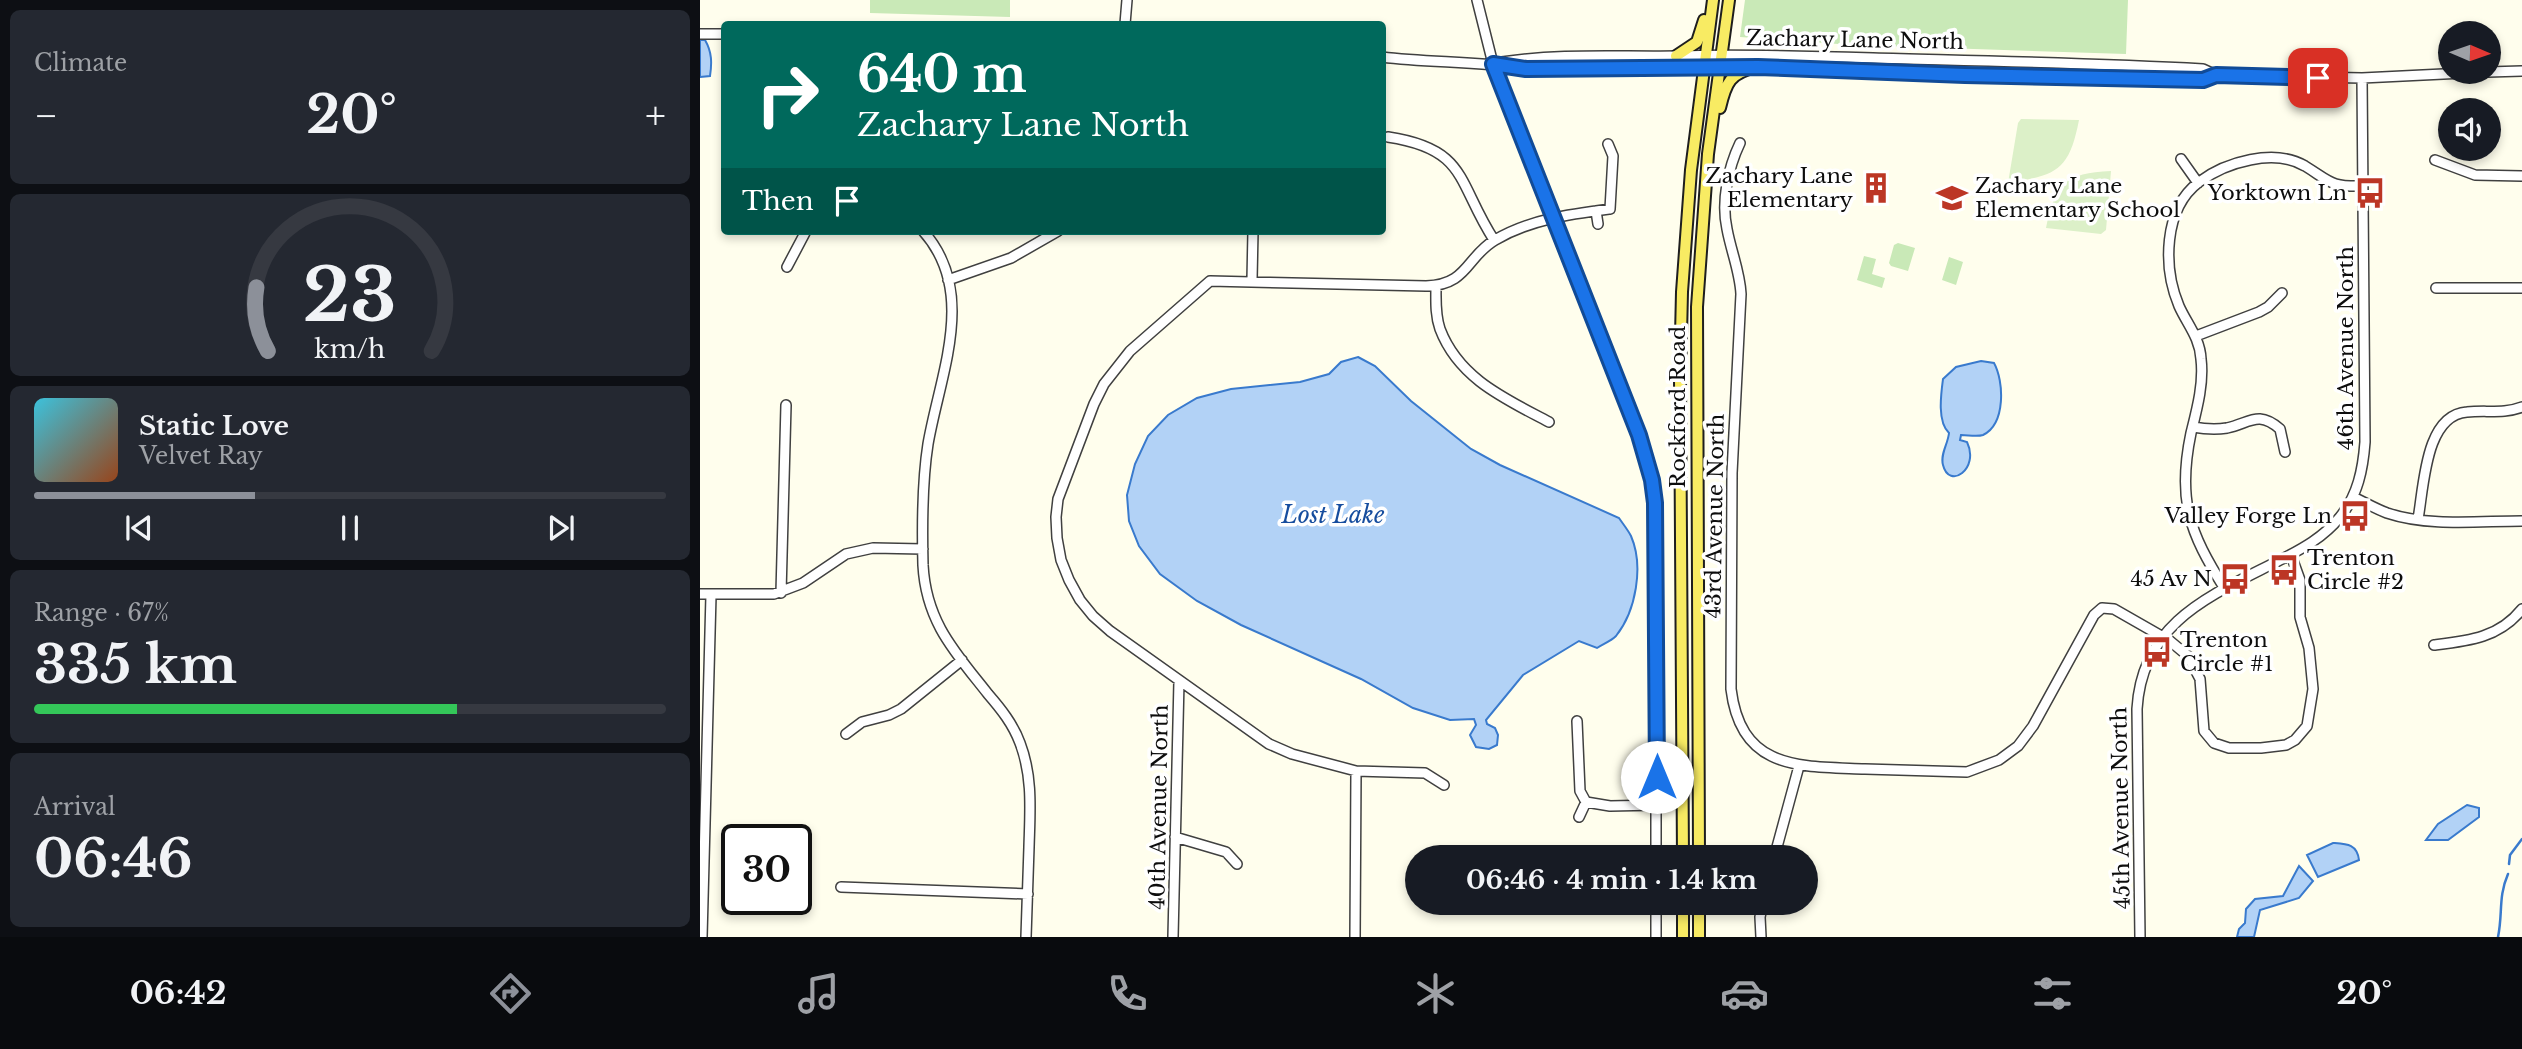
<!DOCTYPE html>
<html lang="en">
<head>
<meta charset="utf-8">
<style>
  body { margin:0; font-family:"Libre Baskerville",serif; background:#242831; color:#f1f3f6; height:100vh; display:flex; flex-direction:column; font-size:26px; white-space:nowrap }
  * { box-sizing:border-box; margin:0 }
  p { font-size:23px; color:#9ea1a6 }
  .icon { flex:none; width:38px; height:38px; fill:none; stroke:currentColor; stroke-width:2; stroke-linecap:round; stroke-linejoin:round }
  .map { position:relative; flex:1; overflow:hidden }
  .side { display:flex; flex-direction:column; gap:10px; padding:10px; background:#0d0f14; width:700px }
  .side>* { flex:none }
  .hud { position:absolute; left:21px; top:21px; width:665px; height:214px; border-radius:7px; box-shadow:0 4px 10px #0003; background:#00695c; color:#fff; overflow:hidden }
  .needle { width:46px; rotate:92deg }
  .buttons { position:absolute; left:1738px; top:21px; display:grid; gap:14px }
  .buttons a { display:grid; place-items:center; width:63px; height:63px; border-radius:50%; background:#171b24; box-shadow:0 4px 10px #0003; font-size:35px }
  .speed { position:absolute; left:21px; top:824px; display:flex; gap:14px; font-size:35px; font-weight:700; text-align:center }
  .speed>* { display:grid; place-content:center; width:91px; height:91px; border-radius:50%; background:#171b24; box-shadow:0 4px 10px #0003; line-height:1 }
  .speed .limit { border:4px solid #111; border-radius:10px; background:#fff; color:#111 }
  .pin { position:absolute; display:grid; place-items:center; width:60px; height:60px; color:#fff; margin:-30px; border-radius:14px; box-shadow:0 4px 10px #0006 }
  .me { position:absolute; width:77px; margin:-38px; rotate:0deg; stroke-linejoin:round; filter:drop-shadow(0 0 5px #0008) }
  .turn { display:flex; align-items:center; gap:24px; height:147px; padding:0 21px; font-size:32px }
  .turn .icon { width:91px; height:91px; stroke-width:2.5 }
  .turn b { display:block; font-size:49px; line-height:60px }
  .then { display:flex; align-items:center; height:66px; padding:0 21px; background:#0003; gap:14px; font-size:26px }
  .big { font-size:52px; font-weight:800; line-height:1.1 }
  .side .card { flex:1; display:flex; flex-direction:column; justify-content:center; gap:10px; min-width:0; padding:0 24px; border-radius:10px; background:#242831 }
  .side .dial { align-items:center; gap:0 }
  .dial svg { height:182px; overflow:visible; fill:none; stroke:#363941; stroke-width:7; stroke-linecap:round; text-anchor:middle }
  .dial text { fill:#f1f3f6; stroke:none }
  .song { display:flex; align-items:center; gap:21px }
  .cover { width:84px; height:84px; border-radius:10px; background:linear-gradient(135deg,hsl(190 70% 55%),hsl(20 70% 35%)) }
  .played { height:7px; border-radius:4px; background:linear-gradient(90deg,#8c9099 35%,#363941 35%) }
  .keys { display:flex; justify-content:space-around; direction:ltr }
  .heat { display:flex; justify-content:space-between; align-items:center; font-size:38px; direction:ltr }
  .charge { height:10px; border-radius:5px; background:linear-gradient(90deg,#34c759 67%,#363941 0) }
  .trip { position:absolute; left:705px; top:845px; width:413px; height:70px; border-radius:35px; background:#171b24; box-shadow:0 4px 10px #0003; font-weight:800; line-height:70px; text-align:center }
  .tabs { display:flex; height:112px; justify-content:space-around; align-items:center; background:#090b0e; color:#9ea1a6 }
  .tabs .icon { width:49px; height:49px }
  .tabs .on { color:#8c9099 }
  .tabs b { font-size:32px; color:#f1f3f6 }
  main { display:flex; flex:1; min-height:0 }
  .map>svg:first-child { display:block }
  .green { fill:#c9e9b7 }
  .pitch { fill:#dcf0c8 }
  .water { fill:#b2d2f6; stroke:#397acd; stroke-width:2 }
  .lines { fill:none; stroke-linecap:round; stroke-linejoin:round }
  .stream { stroke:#397acd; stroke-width:2.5 }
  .minor-casing { stroke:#404040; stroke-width:12 }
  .major-casing { stroke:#1e1e1e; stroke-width:14 }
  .minor { stroke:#fff; stroke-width:9 }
  .major { stroke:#f8eb63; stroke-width:10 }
  .route-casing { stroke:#114b97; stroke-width:18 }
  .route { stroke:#1a73e8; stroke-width:12 }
  .labels { text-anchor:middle; stroke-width:7; stroke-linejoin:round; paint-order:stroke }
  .street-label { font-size:21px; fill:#0d0d0d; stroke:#fff }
  .poi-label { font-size:21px; fill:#0d0d0d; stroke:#fff; text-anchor:end }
  .water-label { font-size:23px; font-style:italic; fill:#164d9e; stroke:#fff }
</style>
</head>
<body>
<main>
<section class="side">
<div class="card"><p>Climate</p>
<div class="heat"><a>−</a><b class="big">20°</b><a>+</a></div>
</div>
<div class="card dial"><svg viewBox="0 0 100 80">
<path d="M14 69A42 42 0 1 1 86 69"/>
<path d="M14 69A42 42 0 0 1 9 41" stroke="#8c9099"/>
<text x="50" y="56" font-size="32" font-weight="700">23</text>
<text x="50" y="72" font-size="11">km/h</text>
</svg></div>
<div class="card">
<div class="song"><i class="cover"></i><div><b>Static Love</b><p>Velvet Ray</p></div></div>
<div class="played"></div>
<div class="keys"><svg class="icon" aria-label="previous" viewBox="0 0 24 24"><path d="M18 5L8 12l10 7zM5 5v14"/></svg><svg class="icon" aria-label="pause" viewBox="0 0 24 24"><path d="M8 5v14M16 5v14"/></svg><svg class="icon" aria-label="next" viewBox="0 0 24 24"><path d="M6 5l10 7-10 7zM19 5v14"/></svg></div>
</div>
<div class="card"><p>Range · 67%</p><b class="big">335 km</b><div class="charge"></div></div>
<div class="card"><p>Arrival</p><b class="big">06:46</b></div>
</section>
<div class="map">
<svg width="1822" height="937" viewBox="0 0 1822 937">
  <rect width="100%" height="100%" fill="#fffeed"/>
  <!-- green -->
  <path class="green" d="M170,0h140v17l-140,-4z
    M1045,0h383l-2,54 -273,-9 -113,-8z
    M1198,243l17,5 -7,23 -17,-5 -2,-3 5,-18z
    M1164,256l12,3 -4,15 13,4 -3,10 -25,-8z
    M1249,257l14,5 -7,23 -14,-5z"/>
  <!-- pitch -->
  <path class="pitch" d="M1321,119l58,1c-10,51 -22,55 -71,63l10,-60z
    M1411,171l-5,59 -5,4 -55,-6c9,-44 19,-55 65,-57z"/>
  <!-- water -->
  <path class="water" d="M0,40h5c7,12 7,23 5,36l-10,1z
    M658,357l17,9 36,35 60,48 29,16 119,53c4,6 9,12 12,18 13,30 5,75 -15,100 -5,5 -13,8 -19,12l-18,-7 -56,34 -37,45 1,4 8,4 3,7 -1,10 -8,4 -13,-2 -6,-12 6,-10 -2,-6 -24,1 -37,-12 -52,-29 -120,-54 -44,-24 -37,-27 -21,-28 -10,-25 -2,-26 8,-31 13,-28 20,-21 29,-17 34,-9 69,-7 29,-8 12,-12z
    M1281,361l13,2c10,18 12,61 -11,72 -6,2 -15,0 -22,0l-1,5 7,2c13,27 -18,48 -24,23 -3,-11 5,-21 6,-32 -12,-11 -8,-39 -6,-54l13,-12z
    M1767,805l12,3v9l-31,23h-22l12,-16z
    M1633,843c14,1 24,1 26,17l-41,17 -11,-22z
    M1599,866l14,15 -14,17 -39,12 -6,27h-17l2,-8 6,-6 1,-14 9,-10 28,-3z"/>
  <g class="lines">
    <!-- stream -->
    <path class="stream" d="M1809,864l1,-9 12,-16
      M1798,937c5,-24 0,-40 10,-63"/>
    <defs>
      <path id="minor" d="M777,0l16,64 12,34 134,337 13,45 4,47v331
        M425,24l2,-24
        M0,34h24
        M682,57c48,6 96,4 144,12l231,-2 403,12 43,1 13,-5 146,3 122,-6
        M802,62c57,-9 117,-5 175,-6 65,-2 131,0 196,2 110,3 220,5 330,11l13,6
        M1788,72l34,-1
        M688,137c80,12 69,46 106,103
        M1040,143c-12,25 -19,59 -13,86 4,22 13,43 14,65l-9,179 -1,216c10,82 69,77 134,80 34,1 68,2 102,3l32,-12 19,-14 15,-20 61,-111 8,-7 12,1 56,32 18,15 12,23 4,52 10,12 15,5h32l25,-3 9,-5 12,-14 6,-37 -4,-41 -9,-31v-37l-9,-25
        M1481,159l17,24
        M1735,160l40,15 47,1
        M896,211l2,13
        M223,231c55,61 17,143 5,213 -6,38 -6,82 -5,121 3,57 32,87 65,129 13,15 25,30 32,49 13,34 10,68 9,104 -1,30 -2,60 -3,90
        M87,267l19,-36
        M248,280l63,-22 47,-27
        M552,280l1,-49
        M736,286c0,14 -1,29 4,43 19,50 66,70 109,93
        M1736,288h86
        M1496,336l63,-24 9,-5 14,-14
        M1493,427c11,2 22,3 34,1 23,-5 31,-18 53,1l5,23
        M1653,497c11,5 23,12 34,16 42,14 92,8 135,8
        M1718,519c6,-33 7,-104 49,-107 19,-2 37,2 55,-5
        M1525,589c-36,-57 -48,-89 -34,-156 6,-24 13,-50 10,-74 -1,-21 -14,-35 -22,-53 -16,-38 -16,-97 20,-124 27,-20 75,-34 106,-16 26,16 25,21 58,20
        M81,593l5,-188
        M0,594h74l29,-11 43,-29 27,-6 50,1
        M1734,645c34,-4 65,-7 88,-36
        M877,721l3,70 6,11 24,4 47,-1
        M146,734l16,-12 27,-7 12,-6 61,-49
        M744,785l-19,-12 -69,-2 -64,-17 -23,-10 -159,-113 -17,-15 -13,-16 -11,-20 -8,-20 -4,-22 -1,-21 2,-18 36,-95 10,-20 26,-33 80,-70 216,5c42,-1 40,-29 69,-46 36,-21 76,-26 115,-31l3,-53 -5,-12
        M879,817l7,-15
        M475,837l51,15 11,12
        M1074,858l25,-92
        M141,887l187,7
        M2,937l9,-342
        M473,937l6,-256
        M655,937l1,-166
        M956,937v-34
        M1061,937l-1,-20 3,-14
        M1440,937l-3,-228c5,-88 75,-114 143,-149 22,-11 44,-23 60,-43 18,-22 23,-48 25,-75l-3,-364"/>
      <path id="major" d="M976,56l21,-14 7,-22
        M1020,108c6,-26 10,-35 37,-41
        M983,858l-3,-479 2,-87 9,-122 22,-170
        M999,858l-2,-551 11,-153 21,-154
        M983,903v34
        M999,903v34"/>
    </defs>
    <!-- minor casing -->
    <use href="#minor" class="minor-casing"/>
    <!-- major casing -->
    <use href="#major" class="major-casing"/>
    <!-- minor -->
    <use href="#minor" class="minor"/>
    <!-- major -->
    <use href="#major" class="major"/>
  </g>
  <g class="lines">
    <defs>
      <path id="route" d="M957,777l-2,-274 -3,-23 -13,-45 -146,-371 33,5 232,-2 207,8 238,5 13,-5 102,3"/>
    </defs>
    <!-- route casing -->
    <use href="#route" class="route-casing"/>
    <!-- route -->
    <use href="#route" class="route"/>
  </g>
  <!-- icons -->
  <defs>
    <symbol id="building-bare" viewBox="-9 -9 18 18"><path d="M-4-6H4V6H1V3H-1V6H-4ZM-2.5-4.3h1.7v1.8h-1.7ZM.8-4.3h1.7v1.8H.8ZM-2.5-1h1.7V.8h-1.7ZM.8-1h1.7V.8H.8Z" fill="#bc3625" stroke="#fff" stroke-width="2.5" paint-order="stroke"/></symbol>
    <symbol id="bus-bare" viewBox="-9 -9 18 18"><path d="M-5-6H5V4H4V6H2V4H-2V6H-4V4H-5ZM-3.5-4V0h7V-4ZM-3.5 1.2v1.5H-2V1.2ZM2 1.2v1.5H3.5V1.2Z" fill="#bc3625" stroke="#fff" stroke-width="2.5" paint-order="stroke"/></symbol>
    <symbol id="school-bare" viewBox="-9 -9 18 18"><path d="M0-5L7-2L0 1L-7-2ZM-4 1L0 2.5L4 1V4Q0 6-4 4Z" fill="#bc3625" stroke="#fff" stroke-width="2.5" paint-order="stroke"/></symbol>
  </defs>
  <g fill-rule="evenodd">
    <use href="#building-bare" x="1154" y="166" width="44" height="44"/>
    <use href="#bus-bare" x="1648" y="171" width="44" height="44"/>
    <use href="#school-bare" x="1230" y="176" width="44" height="44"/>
    <use href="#bus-bare" x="1633" y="494" width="44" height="44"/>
    <use href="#bus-bare" x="1562" y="548" width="44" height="44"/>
    <use href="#bus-bare" x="1513" y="557" width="44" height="44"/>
    <use href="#bus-bare" x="1435" y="630" width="44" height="44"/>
  </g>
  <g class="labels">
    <!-- street labels -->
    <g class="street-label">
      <text transform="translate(1155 40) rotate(1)" y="7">Zachary Lane North</text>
      <text transform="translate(1646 348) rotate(-90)" y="7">46th Avenue North</text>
      <text transform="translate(978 407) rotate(-90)" y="7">Rockford Road</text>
      <text transform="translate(1015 516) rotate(-89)" y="7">43rd Avenue North</text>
      <text transform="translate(459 807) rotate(-89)" y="7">40th Avenue North</text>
      <text transform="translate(1421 808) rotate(-91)" y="7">45th Avenue North</text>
    </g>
    <!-- poi labels -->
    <g class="poi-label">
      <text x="1153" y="183">Zachary Lane<tspan x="1153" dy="24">Elementary</tspan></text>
      <text x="1275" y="193" text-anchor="start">Zachary Lane<tspan x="1275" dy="24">Elementary School</tspan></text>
      <text x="1647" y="200">Yorktown Ln</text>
      <text x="1632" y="523">Valley Forge Ln</text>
      <text x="1607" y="565" text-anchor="start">Trenton<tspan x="1607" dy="24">Circle #2</tspan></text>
      <text x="1512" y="586">45 Av N</text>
      <text x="1480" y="647" text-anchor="start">Trenton<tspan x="1480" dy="24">Circle #1</tspan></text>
    </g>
    <!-- water labels -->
    <g class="water-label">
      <text x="633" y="523">Lost Lake</text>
    </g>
  </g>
</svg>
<div class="buttons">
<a><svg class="needle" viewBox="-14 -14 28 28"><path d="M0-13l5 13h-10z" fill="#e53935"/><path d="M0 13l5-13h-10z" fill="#9ea1a6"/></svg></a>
<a><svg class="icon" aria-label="sound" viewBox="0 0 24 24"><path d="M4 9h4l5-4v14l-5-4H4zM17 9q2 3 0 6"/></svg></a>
</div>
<div class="speed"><div class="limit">30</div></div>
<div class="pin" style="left:1618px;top:78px;background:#d93025"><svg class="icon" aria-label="arrive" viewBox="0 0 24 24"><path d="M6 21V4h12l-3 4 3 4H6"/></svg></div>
<svg class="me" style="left:957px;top:777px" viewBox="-20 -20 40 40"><circle r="19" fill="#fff"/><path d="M0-13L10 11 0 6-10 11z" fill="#1a73e8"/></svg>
<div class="trip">06:46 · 4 min · 1.4 km</div>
<div class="hud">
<div class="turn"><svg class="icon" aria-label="right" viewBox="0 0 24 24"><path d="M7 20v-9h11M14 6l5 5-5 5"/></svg><div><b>640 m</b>Zachary Lane North</div></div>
<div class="then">Then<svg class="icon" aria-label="arrive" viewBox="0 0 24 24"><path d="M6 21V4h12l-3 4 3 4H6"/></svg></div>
</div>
</div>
</main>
<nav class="tabs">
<b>06:42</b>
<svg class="icon on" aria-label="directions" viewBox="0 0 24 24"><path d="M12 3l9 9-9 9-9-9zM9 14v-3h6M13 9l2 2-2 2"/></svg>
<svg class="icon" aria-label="music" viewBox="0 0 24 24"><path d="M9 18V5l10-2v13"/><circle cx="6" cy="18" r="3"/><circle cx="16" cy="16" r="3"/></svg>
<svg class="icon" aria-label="phone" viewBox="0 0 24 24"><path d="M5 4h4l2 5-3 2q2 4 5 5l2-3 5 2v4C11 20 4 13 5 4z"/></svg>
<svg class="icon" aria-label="climate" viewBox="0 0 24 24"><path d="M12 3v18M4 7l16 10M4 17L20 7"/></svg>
<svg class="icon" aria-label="car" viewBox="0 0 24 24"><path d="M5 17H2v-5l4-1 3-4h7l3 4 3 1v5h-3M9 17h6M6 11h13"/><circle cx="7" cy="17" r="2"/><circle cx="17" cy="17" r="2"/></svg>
<svg class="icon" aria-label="filters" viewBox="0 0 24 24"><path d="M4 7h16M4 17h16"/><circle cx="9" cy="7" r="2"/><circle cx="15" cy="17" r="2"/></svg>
<b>20°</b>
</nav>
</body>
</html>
